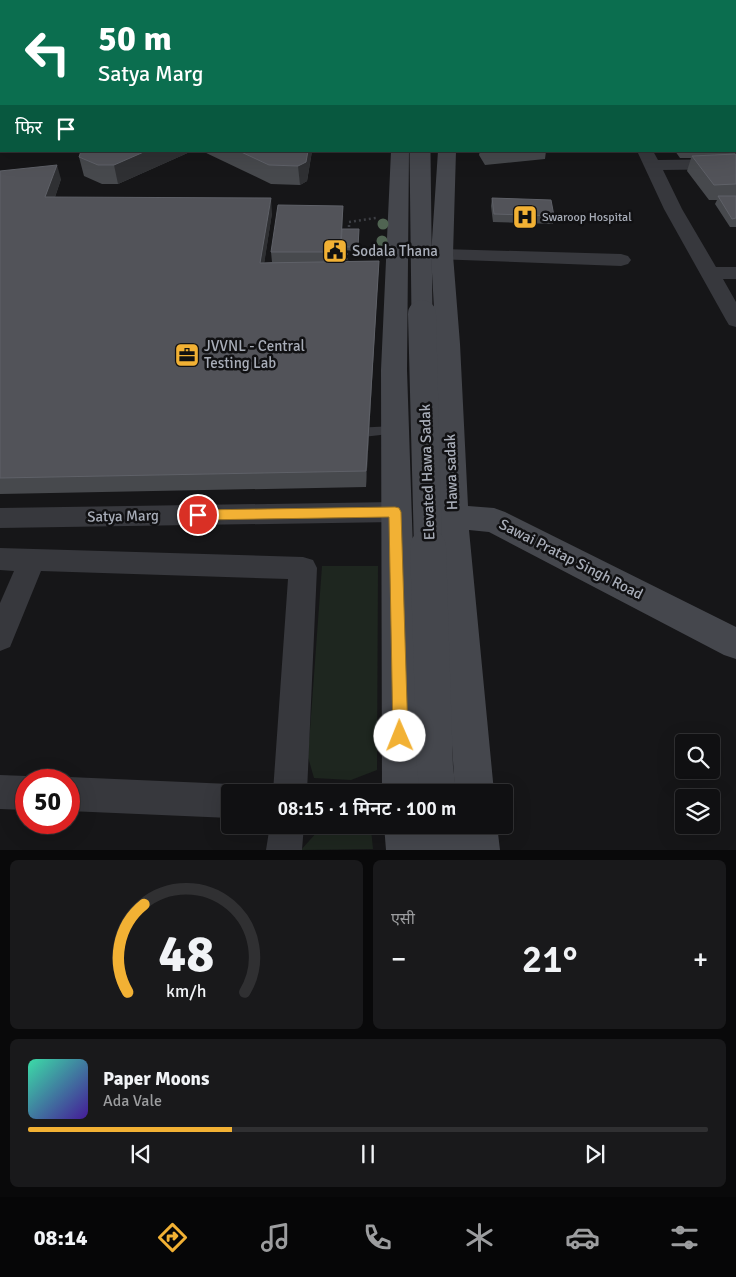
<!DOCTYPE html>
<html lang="hi">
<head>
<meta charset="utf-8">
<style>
  body { margin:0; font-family:Signika,"Noto Sans Devanagari",sans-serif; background:#19191b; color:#f1f3f6; height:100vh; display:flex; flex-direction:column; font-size:19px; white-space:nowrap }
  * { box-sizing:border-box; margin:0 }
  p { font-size:16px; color:#9c9d9f }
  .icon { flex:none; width:28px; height:28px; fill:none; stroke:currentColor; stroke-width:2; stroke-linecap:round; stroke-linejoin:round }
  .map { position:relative; height:850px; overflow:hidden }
  .details { display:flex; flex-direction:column; gap:10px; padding:10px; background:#09090a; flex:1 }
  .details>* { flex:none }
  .banner { position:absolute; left:0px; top:0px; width:736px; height:152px; box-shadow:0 5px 20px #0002,0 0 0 1px #303032; background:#0b6e4f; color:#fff; overflow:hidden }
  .controls { position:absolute; left:675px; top:734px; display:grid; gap:10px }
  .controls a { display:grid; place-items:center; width:45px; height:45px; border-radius:5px; background:#101012; box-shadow:0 5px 20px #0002,0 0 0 1px #303032; font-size:25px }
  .speed { position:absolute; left:15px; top:769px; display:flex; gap:10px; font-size:25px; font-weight:700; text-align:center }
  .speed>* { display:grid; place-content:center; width:65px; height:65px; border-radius:50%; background:#101012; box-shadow:0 5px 20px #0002,0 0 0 1px #303032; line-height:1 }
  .speed .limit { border:8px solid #d22; background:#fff; color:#111 }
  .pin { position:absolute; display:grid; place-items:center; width:42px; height:42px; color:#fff; margin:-21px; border:2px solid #fff; border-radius:50%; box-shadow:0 1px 5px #0007 }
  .me { position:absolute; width:55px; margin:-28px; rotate:359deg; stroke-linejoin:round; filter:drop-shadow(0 0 4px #0008) }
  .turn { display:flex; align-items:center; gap:18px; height:105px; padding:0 15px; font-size:22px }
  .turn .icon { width:65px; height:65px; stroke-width:2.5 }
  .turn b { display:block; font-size:35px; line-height:42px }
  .then { display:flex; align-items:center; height:48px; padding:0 15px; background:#0003; gap:10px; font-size:19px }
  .big { font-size:38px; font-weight:600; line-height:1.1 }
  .details .widget { flex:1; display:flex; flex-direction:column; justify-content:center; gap:8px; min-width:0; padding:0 18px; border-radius:8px; background:#19191b }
  .details .dial { align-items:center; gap:0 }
  .dial svg { height:130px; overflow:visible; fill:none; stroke:#303032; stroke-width:7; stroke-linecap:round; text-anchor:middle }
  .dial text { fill:#f1f3f6; stroke:none }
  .song { display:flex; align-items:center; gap:15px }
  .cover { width:60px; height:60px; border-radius:8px; background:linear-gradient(135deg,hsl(160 70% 55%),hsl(260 70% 35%)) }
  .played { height:5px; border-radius:2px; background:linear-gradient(90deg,#f2b134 30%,#303032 30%) }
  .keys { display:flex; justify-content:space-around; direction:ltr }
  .heat { display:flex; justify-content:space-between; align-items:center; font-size:28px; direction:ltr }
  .details .tiles { flex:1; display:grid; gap:10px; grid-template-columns:1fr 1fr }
  .widget:last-child { grid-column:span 2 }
  .trip { position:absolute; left:221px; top:784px; width:292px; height:50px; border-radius:5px; background:#101012; box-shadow:0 5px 20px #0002,0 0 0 1px #303032; font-weight:600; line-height:50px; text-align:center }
  .tab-bar { display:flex; height:80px; justify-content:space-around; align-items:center; background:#060607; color:#9c9d9f }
  .tab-bar .icon { width:35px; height:35px }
  .tab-bar .selected { color:#f2b134 }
  .tab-bar b { font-size:22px; color:#f1f3f6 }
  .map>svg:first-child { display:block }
  .green { fill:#1e261f }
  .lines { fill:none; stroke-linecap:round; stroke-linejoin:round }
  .path { stroke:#3d3f44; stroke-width:2.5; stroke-dasharray:2 3; stroke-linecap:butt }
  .lane { fill:#37383d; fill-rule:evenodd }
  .street { fill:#37383d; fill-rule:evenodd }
  .secondary { fill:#45474d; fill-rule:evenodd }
  .highway { fill:#63666e; fill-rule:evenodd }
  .secondary-bridge-far2 { stroke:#45474d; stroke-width:21 }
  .secondary-bridge-far1 { stroke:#45474d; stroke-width:28 }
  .secondary-bridge { stroke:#45474d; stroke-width:36 }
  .tree { fill:#506452 }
  .wall { fill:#47494d }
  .shaded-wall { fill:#2f3033 }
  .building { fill:#525359; stroke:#5f6168 }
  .route { fill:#f2b134; stroke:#9d7322 }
  .labels { text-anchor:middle; stroke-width:5; stroke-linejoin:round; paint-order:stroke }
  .far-poi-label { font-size:12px; fill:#a8adb8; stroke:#111113; text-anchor:start }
  .poi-label { font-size:15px; fill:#a8adb8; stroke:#111113; text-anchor:start }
  .street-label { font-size:15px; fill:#a8adb8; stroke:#111113 }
</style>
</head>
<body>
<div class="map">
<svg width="736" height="850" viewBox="0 0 736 850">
  <rect width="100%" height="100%" fill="#161618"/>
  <!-- green -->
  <path class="green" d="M322,566h56l-1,204 -26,10 -37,-2 -6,-21z
    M344,825l27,4 2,20 -72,1 17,-19z"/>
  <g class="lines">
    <!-- path -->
    <path class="path" d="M349,232v-10l27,-4
      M347,248l-1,14h3"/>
    <!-- lane -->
    <path class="lane" d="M394,426l4,1 2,3 -2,3 -44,5 -4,-2 -2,-3 2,-3 4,-2z"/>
    <!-- street -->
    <path class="street" d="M0,129h1v10h-1z
      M637,151h16l5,9 78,-1v10l-73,1 19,39 34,58h20v12h-13l13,23v25l-7,-2 -3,-5 -62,-111z
      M442,249l179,5 7,2 3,4 -3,4 -7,2 -186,-7 -3,-4 3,-4z
      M395,502l9,3 4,7 -4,7 -9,3 -395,6v-20z
      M0,548l303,9 10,3 4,8 -10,224h-34l15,-213 -247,-8 -31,76 -10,4v-48l14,-32 -14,-1z
      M0,775l26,1 9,4h-9v30l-26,-1z
      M69,777l161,7 12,5 1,3h-13v26l-161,-7v-31h-7z
      M270,825h34l-2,25h-36z"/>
    <!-- secondary -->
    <path class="secondary" d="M373,0h14l1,1h-14z
      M0,49h1v10h-1z
      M391,151h18l-2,219 14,422h-39l-1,-422z
      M438,151h18l-3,104 7,89 8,162 26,2 11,4 231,115v32l-12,-4 -235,-123 -20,-2 25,262h-39l-17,-265 -15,-4 -4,-8 4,-8 15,-4 -2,-159 -5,-89z
      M384,825h113l3,25h-114z"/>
    <!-- highway -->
    <path class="highway" d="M392,0h16l1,1h-16z
      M421,0h16l1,1h-16z
      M445,0h17l1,1h-17z
      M735,27h1v10h-1z"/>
    <!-- secondary-bridge-far2 -->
    <path class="secondary-bridge-far2" d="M420,151l2,165"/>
    <!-- secondary-bridge-far1 -->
    <path class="secondary-bridge-far1" d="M422,314l6,234"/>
    <!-- secondary-bridge -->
    <path class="secondary-bridge" d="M428,547l7,220 3,25"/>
  </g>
  <!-- trees -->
  <g class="tree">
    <circle cx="383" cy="224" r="5.5"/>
    <circle cx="382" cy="241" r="5.5"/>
  </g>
  <!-- wall -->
  <path class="wall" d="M283,0h95l2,1h-96z
    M735,84h1v33l-1,-2z
    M735,147l1,1 -1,6h1v73h-6l-15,-23 2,-4h-8l-22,-29 4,-13h-11l-5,-7h60z
    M192,151l-74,33h-16l-18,-8 -5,-19z
    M202,151h110l-5,30 -7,4 -29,-1z
    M480,151h66l-1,8 -60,6 -6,-10z
    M0,171l61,8 -6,18 217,16 -8,50 8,-1 -1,-10 72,-46 -1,23h17l-1,22 -17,-1v11h38l-1,15 -12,211 -366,7z
    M492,198l62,18 -1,8 -60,-2 -2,-16z"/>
  <!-- shaded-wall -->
  <path class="shaded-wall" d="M108,0h33v1h-44z
    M289,0h20v1h-20z
    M146,151h46l-74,33 -4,-19z
    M308,151h4l-5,30 -7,4 -2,-19z
    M57,165l4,14 -11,33 -5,-15z
    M271,198l1,15 -10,65 -2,-15z
    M343,206v12l-2,46 -1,-12z
    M379,261l-1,15 -12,211v-16z"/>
  <!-- building -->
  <path class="building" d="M84,0h24l-11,1h-12z
    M313,0h65l2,1h-66z
    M548,0h24l2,1h-35z
    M735,84h1v21l-1,-1z
    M81,151h65l-32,14h-16l-19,-8z
    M239,151h69l-2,11 -8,4 -29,-1z
    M736,154v30l-22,1 -22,-29z
    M57,165l-12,32 226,1 -11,65 119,-2 -13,210 -366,7v-307z
    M718,196h18v22l-4,1z
    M492,198l59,2 3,16 -60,-2z
    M278,205l65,1 -3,46h-69z
    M342,229h17l-1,18h-17z"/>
  <!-- route -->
  <path class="route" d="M395,507l4,1 2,4 7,224 -2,5 -6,3 -5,-3 -2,-5 -4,-219 -191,3 -5,-2 -2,-3 2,-4 5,-1z"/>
  <!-- icons -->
  <defs>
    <symbol id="hospital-square" viewBox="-11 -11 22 22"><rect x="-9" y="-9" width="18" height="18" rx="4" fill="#f2b134" stroke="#111113"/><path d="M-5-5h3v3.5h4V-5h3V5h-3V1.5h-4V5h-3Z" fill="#111"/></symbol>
    <symbol id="civic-square" viewBox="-11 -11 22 22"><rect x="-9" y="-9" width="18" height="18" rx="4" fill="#f2b134" stroke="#111113"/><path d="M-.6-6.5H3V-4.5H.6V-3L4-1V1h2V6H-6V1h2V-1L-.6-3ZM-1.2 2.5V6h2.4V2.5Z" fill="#111"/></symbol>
    <symbol id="office-square" viewBox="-11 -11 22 22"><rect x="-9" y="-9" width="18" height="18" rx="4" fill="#f2b134" stroke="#111113"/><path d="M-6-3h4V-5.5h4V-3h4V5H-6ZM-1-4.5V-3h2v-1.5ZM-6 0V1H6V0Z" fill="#111"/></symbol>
  </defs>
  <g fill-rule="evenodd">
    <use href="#hospital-square" x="511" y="203" width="28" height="28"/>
    <use href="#civic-square" x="321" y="237" width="28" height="28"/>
    <use href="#office-square" x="173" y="341" width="28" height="28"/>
  </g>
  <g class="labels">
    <!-- far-poi labels -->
    <g class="far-poi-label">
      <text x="542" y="221">Swaroop Hospital</text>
    </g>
    <!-- poi labels -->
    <g class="poi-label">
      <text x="352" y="256">Sodala Thana</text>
      <text x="204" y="351">JVVNL - Central<tspan x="204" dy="17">Testing Lab</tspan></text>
    </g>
    <!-- street labels -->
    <g class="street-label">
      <text transform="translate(427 472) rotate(-92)" y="5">Elevated Hawa Sadak</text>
      <text transform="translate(451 472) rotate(-92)" y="5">Hawa sadak</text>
      <text transform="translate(123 516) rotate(-1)" y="5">Satya Marg</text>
      <text transform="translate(571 559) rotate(27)" y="5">Sawai Pratap Singh Road</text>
    </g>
  </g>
</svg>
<div class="controls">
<a><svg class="icon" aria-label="search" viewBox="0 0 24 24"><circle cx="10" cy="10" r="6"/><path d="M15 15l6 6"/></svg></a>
<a><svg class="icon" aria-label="layers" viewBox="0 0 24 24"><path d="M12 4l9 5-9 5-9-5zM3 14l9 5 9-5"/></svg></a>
</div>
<div class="speed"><div class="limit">50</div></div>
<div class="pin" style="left:198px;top:515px;background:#d93025"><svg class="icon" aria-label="arrive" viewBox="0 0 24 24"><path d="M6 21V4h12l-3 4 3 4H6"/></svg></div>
<svg class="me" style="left:400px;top:736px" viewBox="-20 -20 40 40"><circle r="19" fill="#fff"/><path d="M0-13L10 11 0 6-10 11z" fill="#f2b134"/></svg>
<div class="trip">08:15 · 1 मिनट · 100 m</div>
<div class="banner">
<div class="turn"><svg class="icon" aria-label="left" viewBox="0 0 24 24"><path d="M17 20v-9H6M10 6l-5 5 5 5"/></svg><div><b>50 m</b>Satya Marg</div></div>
<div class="then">फिर<svg class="icon" aria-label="arrive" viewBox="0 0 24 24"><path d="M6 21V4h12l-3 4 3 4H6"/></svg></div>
</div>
</div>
<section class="details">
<div class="tiles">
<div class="widget dial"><svg viewBox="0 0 100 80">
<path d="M14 69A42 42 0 1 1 86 69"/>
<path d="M14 69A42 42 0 0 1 24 15" stroke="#f2b134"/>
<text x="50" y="56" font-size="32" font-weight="700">48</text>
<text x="50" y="72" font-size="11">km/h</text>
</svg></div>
<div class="widget"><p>एसी</p>
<div class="heat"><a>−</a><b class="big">21°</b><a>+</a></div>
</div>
<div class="widget">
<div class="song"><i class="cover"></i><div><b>Paper Moons</b><p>Ada Vale</p></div></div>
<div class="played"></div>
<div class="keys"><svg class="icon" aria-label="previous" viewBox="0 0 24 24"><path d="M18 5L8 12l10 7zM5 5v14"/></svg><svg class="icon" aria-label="pause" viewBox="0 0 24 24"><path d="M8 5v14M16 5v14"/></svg><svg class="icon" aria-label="next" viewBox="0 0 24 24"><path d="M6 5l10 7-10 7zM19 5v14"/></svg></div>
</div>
</div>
</section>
<nav class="tab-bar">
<b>08:14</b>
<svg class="icon selected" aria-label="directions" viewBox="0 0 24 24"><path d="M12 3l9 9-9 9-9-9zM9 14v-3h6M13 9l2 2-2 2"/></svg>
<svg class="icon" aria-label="music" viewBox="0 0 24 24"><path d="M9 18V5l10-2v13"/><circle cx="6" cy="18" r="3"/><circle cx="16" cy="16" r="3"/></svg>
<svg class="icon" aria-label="phone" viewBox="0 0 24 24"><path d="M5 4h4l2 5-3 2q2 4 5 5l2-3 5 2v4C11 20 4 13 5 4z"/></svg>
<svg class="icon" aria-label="climate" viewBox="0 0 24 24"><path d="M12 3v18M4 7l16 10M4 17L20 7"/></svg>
<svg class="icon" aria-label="car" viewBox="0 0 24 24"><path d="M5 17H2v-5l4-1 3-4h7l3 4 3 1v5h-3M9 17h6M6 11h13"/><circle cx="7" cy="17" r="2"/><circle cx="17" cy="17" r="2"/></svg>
<svg class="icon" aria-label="filters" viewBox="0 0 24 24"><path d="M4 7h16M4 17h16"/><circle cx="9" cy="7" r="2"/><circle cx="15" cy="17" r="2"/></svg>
</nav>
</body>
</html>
